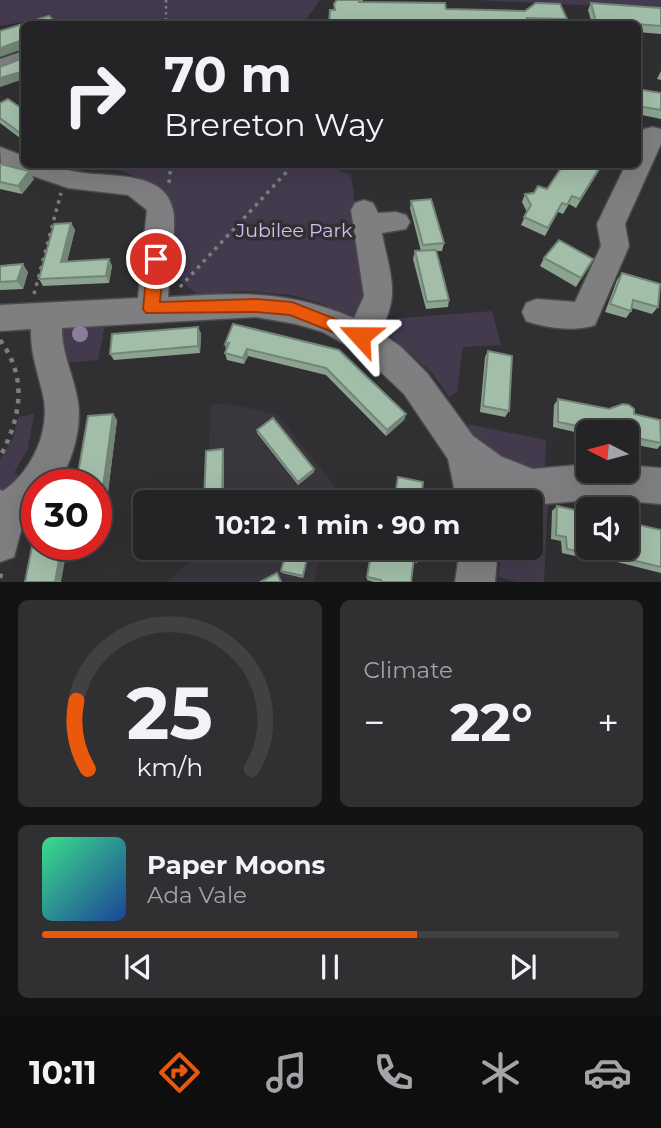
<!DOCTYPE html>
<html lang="en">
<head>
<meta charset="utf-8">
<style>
  body { margin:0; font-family:Montserrat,sans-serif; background:#302f32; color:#f1f3f6; height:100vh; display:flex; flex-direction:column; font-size:26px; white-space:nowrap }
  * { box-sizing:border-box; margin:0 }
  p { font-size:23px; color:#a3a4a7 }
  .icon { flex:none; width:38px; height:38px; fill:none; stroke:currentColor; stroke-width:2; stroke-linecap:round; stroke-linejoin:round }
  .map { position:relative; height:582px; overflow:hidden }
  .sheet { display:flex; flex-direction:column; gap:18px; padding:18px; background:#141314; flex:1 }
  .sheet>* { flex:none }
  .hud { position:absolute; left:21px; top:21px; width:620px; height:147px; border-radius:10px; box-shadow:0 7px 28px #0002,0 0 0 2px #414042; background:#242325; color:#f1f3f6; overflow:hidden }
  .needle { width:46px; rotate:276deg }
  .buttons { position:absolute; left:576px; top:420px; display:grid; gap:14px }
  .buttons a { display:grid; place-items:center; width:63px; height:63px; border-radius:10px; background:#242325; box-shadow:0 7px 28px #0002,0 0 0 2px #414042; font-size:35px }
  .speed { position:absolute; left:21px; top:469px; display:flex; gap:14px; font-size:35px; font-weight:700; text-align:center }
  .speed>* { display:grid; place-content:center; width:91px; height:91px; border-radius:50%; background:#242325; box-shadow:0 7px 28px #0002,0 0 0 2px #414042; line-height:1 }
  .speed .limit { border:10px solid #d22; background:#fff; color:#111 }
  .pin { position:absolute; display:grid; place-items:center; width:60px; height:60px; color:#fff; margin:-30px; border:4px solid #fff; border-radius:50%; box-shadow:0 2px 7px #0007 }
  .me { position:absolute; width:77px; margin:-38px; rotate:294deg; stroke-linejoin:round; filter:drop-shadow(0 0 5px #0008) }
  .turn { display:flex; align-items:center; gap:24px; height:147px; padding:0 28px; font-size:32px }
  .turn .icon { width:91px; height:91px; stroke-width:2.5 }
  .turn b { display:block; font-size:49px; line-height:60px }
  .big { font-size:52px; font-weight:700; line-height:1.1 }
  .sheet .widget { flex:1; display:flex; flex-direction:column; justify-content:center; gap:10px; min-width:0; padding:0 24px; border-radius:10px; background:#302f32 }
  .sheet .dial { align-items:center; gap:0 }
  .dial svg { height:182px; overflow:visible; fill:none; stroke:#414042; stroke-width:7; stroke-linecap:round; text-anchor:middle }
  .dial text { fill:#f1f3f6; stroke:none }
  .song { display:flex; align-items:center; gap:21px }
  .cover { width:84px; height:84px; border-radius:10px; background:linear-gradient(135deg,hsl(150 70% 55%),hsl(220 70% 35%)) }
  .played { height:7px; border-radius:4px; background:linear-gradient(90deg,#ea580c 65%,#414042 65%) }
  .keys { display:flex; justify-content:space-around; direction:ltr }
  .heat { display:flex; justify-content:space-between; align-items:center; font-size:38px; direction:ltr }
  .sheet .tiles { flex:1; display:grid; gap:18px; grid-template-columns:1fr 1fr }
  .widget:last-child { grid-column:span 2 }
  .trip { position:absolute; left:133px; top:490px; width:410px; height:70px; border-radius:10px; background:#242325; box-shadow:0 7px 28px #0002,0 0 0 2px #414042; font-weight:700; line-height:70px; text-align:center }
  .menu { display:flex; height:112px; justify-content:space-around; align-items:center; background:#0e0e0f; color:#a3a4a7 }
  .menu .icon { width:49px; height:49px }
  .menu .on { color:#ea580c }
  .menu b { font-size:32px; color:#f1f3f6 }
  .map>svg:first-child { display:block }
  .built { fill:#39363e }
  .green { fill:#433a4e }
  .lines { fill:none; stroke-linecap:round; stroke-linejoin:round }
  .minor-casing { stroke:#4c4b4d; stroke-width:3 }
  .path-far2 { stroke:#7e7d7f; stroke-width:2.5; stroke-dasharray:2.5 3.5; stroke-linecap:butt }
  .path-far1 { stroke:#7e7d7f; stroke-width:3.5; stroke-dasharray:3.5 5; stroke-linecap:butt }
  .path { stroke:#7e7d7f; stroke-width:4.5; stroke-dasharray:4.5 6; stroke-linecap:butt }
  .minor { fill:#7f7e81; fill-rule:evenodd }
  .tree { fill:#8a7e9b }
  .wall { fill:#8ca390 }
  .shaded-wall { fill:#728576 }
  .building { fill:#a3bea8; stroke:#728576; stroke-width:2 }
  .route { fill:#ea580c; stroke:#983908; stroke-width:2 }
  .labels { text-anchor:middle; stroke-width:7; stroke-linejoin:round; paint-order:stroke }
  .park-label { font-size:19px; fill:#d3bef1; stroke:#302f31 }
</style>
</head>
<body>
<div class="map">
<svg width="661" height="582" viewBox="0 0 661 582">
  <rect width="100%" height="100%" fill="#302f31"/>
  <!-- built -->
  <path class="built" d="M228,403l50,12 58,73 -3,14h-127l5,-98z
    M202,548h120l-8,34h-146z"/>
  <!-- green -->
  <path class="green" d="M0,0h320l-17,24h-247l-7,-7 -49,9z
    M477,0h184v12l-2,-3z
    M129,164h195l27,11 19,128 -16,16h-6l-25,-15 -31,-9 -50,-4 -44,4 -31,-26 -2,-73 -3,-8 -45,-19z
    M492,311l9,34 -38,2 -6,45 -8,5 -16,-23 -44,-39 -4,-9 4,-7z
    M105,325l-7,35 -33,3 -7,-23 4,-13z
    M34,414l-6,35 -14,24 15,6 -29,16v-35l12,-20 7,-23z
    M467,424l79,16 -1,30 -18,1 -48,-26z
    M548,502l-4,80h-27l-19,-5 4,-29h28v-37z"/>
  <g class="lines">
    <defs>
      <path id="minor" d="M24,51v13l-24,9v-14z
        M653,127l8,2v15l-36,80 4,22 -34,79c-20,7 -49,3 -69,-4l-4,-9 4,-9 11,-4 38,3 26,-56 -4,-22 29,-60h11c0,-14 0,-22 7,-35z
        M0,147l24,9v8c21,0 39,6 60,9 27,4 82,-2 89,37 4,16 -4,67 -5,87 72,-4 117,-8 186,21l10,-22 -13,-86 4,-7 9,-3 9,3 5,10 18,-1 10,3 4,7 -4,7 -24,4c7,39 20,63 -3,99l21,14 27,27 46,63 29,21 31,12 55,-5v7h38v-6l35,3v36l-60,-5 -68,6 -41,-16 3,13h-38l-9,-43 -44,-65 -42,-40 -39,-22 -27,-8 -40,-7 -194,11c0,28 12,47 16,74 4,27 -6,60 -21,83h-20v27l-14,11 -9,34 -14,5v-72l3,1c28,-19 46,-57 41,-91 -5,-25 -14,-46 -13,-71l-31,2v-26l138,-7 9,-88 -19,-15 -60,-7 -67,-23z
        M460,548h38l-3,34h-40z"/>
    </defs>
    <!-- minor casing -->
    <use href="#minor" class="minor-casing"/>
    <!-- path-far2 -->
    <path class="path-far2" d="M166,0v24"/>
    <!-- path-far1 -->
    <path class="path-far1" d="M138,169l10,-5
      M169,183l2,-19
      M180,287l114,-123
      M34,294l27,-101"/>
    <!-- path -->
    <path class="path" d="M0,340c28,38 21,77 0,117
      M0,578l2,-8"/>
    <!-- minor -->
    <use href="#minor" class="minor"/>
  </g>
  <!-- trees -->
  <circle class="tree" cx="80" cy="334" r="8"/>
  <!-- wall -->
  <path class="wall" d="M337,0h26l-1,2 205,17 -2,5h-236l6,-14z
    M591,3l70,8v23l-24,-2v-8h-45l-4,-14z
    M661,71v9l-4,-1z
    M637,89l24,4v26l-24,-5z
    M0,103l24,7v31l-24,-18z
    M0,164l34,15 -12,15 -22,-5z
    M603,164l-27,44 -7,-4 -6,10 -5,-2 -13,24 -24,-11 6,-13 -5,-10 3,-8 22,-5z
    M411,201l33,42 -2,8h-6l13,49 -1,7 -22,2 -13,-50 2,-8h6l-11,-43z
    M71,223l4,7 -8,32 42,-3 3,7 -3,17 -66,3 -4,-7z
    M544,258l49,1 -17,28 -36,-21z
    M0,266l28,6 -5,17 -23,1z
    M622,273l36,34 -6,7 -20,-6 -1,3 -5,7 -21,-6 12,-32z
    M233,324l106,26 67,64 -2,6 -18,16 -60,-61 -78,-19 -4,8 -17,-4 -2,-7 1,-3 -1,-6z
    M198,327l3,7 -1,19 -86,7 -4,-6z
    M488,351l21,60 -4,6 -25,-5 5,-55z
    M558,399l76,15 27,11v20l-4,4 -31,-6v-11h-38v3l-35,-8 1,-22z
    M113,414l4,6 -9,72 -12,1v-8z
    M257,430l57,39v3l-16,13 -41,-52z
    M557,506l104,24v43l-68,-17 -4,3 -27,-6 -1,-12 -10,-2 1,-28z
    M287,548h23l-7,30 -21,-5 -1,-2z
    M371,548l48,11 -2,4 -3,-1 -3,20h-37l-7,-2z"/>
  <!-- shaded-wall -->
  <path class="shaded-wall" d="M20,41l3,8 -23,8v-9z
    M24,71v8l-24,8v-9z
    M602,164h1l-27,44 4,-9z
    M29,171l5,8 -12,15 -4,-8z
    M71,223l4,7 -10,39 -4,-7z
    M109,259l3,7 -3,17 -3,-7z
    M23,264l5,8 -5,17 -6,-8z
    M198,327l3,7 -1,19 -2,-7z
    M247,349l1,7 -4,8 -1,-6z
    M113,414l4,6 -9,72 -5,-5z
    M406,414l-2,6 -18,16 1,-6z
    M223,449l1,3v50h-2z
    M314,469v3l-16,13v-3z
    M62,544h6l-7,38h-6z"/>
  <!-- building -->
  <path class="building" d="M337,0h23l-1,2 86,1 1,6 79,2 11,-8 24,1 7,15 -40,-1 2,6h-200l1,-14h5l-1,-6z
    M591,3l69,5 1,3v15l-25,-2h-28l1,-2h-13z
    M49,16l8,8h-33v47l-24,7v-11l23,-9v-14l-3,-3 -20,7v-17z
    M637,89l24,4v17l-24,-4z
    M8,99l16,11v26l-24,-18v-15z
    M0,164l29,7 -11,15 -18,-4z
    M564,164h38l-22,35 -8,-3 -5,9 -5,-2 -14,25 -24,-11 7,-12 -6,-11 9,-1 4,-7 9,3z
    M431,199l13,44 -21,2 -12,-44z
    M71,223l-10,39 48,-3 -3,17 -67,3 15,-55z
    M559,240l34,19 -12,19 -37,-20z
    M436,250l13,50 -22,2 -12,-51z
    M23,264l-6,17 -17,1v-16z
    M622,273l38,11 -2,23 -25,-7 -2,11 -21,-7z
    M233,324l106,26 67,64 -19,16 -61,-62 -79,-19 -4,9 -18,-5 4,-10 -4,1z
    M198,327v19l-88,8 2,-20z
    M488,351l24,5 -3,55 -26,-5z
    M558,399l51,10 14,-5 6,1 5,4v5l26,6 1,23 -35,-7v-4h-17l-51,-10z
    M113,414l-10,73h-7v-2h-20l12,-69z
    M273,418l41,51 -16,13 -41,-52z
    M223,449l-1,53h-18l2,-51z
    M398,477l25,5 -2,19 4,1h-46l2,-9 14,3z
    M300,493l20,4 -1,5h-21z
    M557,506l31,7v35h38v-26l35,8v37l-67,-16 1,4 -28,-6 -1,-12 -10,-2z
    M36,527l1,17h25l-7,38h-30z
    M287,548h22l-6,28 -22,-5z
    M372,548h48l-1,11 -5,-1 -3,24h-30v-2l-14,-3z
    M277,573l4,9h-21z"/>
  <!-- route -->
  <path class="route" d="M156,253l8,6 -4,43 96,-3 36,3 74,29 2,5 -2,5 -6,2 -70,-28 -34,-3 -110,1 -3,-4 5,-50z"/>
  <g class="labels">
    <!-- park labels -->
    <g class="park-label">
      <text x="294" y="237">Jubilee Park</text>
    </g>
  </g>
</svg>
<div class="buttons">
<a><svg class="needle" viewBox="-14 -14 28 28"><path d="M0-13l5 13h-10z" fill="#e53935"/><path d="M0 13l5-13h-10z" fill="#a3a4a7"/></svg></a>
<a><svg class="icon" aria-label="sound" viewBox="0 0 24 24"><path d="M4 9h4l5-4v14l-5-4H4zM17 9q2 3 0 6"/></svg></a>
</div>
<div class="speed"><div class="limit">30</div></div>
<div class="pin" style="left:156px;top:259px;background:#d93025"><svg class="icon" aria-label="arrive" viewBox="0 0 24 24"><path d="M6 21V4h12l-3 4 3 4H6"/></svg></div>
<svg class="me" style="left:360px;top:336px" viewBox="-20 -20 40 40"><path d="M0-17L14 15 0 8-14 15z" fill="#ea580c" stroke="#fff" stroke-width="4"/></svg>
<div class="trip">10:12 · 1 min · 90 m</div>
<div class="hud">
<div class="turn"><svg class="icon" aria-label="right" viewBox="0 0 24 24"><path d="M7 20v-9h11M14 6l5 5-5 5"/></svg><div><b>70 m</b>Brereton Way</div></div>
</div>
</div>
<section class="sheet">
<div class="tiles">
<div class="widget dial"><svg viewBox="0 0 100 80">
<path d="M14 69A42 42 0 1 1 86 69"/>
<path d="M14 69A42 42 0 0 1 9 39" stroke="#ea580c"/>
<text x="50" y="56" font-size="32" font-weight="700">25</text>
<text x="50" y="72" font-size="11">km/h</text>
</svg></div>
<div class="widget"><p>Climate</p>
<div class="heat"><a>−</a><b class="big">22°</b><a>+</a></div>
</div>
<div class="widget">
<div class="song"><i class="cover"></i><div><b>Paper Moons</b><p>Ada Vale</p></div></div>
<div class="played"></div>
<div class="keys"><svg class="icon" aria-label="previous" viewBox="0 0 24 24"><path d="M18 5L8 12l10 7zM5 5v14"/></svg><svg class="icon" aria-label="pause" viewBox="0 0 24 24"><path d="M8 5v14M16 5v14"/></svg><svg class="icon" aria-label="next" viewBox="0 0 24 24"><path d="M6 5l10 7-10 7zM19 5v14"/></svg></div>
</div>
</div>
</section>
<nav class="menu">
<b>10:11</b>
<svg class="icon on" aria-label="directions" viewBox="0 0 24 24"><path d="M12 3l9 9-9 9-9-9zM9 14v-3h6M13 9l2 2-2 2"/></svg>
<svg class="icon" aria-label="music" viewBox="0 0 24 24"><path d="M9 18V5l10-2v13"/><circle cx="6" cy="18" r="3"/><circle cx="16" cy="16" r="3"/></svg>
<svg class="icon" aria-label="phone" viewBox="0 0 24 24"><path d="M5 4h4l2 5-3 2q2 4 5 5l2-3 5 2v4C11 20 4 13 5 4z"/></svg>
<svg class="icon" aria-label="climate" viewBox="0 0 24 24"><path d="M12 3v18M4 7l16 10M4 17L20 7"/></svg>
<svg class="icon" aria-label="car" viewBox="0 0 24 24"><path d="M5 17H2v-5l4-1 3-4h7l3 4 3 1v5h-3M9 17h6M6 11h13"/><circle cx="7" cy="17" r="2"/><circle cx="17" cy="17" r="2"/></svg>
</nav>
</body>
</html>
